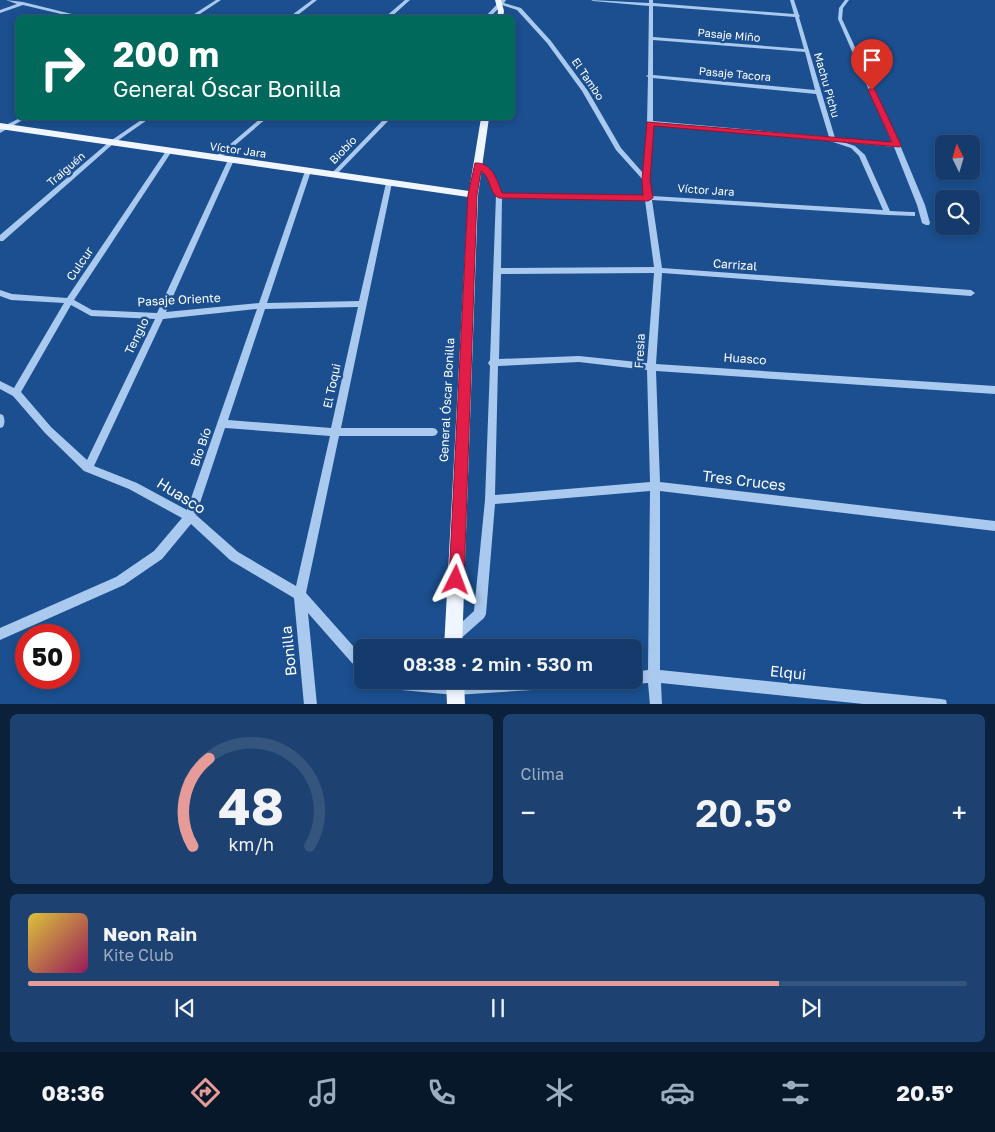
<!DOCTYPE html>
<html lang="es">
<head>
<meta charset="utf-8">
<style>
  body { margin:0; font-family:"Golos Text",sans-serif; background:#1d4271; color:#f1f3f6; height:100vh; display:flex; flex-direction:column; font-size:19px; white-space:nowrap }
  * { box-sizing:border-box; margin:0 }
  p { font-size:16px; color:#9dadc1 }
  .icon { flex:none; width:28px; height:28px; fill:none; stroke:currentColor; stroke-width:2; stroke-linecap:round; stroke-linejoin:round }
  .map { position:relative; height:704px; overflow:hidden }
  .panel { display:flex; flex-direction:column; gap:10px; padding:10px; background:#0b203b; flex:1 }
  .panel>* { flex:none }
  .banner { position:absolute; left:15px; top:15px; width:500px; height:105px; border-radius:8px; box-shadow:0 2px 8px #0003,0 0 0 1px #33557e; background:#00695c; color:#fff; overflow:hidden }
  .needle { width:32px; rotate:355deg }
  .controls { position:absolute; left:935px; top:135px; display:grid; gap:10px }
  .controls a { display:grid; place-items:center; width:45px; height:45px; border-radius:8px; background:#143b6b; box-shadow:0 2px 8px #0003,0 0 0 1px #33557e; font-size:25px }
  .speed { position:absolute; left:15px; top:624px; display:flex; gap:10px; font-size:25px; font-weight:700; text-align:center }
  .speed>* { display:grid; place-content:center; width:65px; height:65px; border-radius:50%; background:#143b6b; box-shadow:0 2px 8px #0003,0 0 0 1px #33557e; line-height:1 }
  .speed .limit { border:8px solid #d22; background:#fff; color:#111 }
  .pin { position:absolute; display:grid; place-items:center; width:42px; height:42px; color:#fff; margin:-51px -21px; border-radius:50% 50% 50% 0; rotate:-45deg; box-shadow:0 0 5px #0007 }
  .pin .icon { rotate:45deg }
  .me { position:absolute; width:55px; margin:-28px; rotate:3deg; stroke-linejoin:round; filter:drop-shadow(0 0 4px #0008) }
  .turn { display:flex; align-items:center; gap:18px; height:105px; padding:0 15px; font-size:22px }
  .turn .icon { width:65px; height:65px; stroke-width:2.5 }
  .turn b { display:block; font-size:35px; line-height:42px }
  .big { font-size:38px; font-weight:600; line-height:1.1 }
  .panel .tile { flex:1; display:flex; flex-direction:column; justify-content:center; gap:8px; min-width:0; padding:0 18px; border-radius:8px; background:#1d4271 }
  .panel .dial { align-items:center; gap:0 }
  .dial svg { height:130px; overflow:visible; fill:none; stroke:#33557e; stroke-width:7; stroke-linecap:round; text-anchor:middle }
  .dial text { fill:#f1f3f6; stroke:none }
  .song { display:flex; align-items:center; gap:15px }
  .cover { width:60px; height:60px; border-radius:8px; background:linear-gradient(135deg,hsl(50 70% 55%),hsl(330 70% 35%)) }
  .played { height:5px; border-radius:2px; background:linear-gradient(90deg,#e69b98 80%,#33557e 80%) }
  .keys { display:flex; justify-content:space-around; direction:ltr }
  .heat { display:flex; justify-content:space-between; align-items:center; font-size:28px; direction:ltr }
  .panel .tiles { flex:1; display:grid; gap:10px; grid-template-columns:1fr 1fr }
  .tile:last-child { grid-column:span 2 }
  .trip { position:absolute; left:354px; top:639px; width:288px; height:50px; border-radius:8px; background:#143b6b; box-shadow:0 2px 8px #0003,0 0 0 1px #33557e; font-weight:600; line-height:50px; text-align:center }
  .dock { display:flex; height:80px; justify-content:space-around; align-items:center; background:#08182b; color:#9dadc1 }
  .dock .icon { width:35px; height:35px }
  .dock .active { color:#e69b98 }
  .dock b { font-size:22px; color:#f1f3f6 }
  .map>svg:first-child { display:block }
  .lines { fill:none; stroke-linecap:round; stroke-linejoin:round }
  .minor { fill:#a9c9ee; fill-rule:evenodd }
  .major { fill:#f0f6ff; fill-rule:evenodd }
  .route { fill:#e11d48; stroke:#92132f }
  .labels { text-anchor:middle; stroke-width:5; stroke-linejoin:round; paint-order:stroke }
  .far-street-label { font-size:11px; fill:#fff; stroke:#1b4f8f }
  .street-label { font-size:12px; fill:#fff; stroke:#1b4f8f }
  .near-street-label { font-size:15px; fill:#fff; stroke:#1b4f8f }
</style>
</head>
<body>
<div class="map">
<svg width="995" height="705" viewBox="0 0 995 705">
  <rect width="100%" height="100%" fill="#1b4f8f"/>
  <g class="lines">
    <!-- minor -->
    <path class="minor" d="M6,0l17,2 65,16h-10l-55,-13 -23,8v-3l17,-6z
      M216,0h5l-27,18h-6z
      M312,0h5l-23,18h-6z
      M405,0h5l-20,18h-6z
      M501,0h5l-2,3 17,5 30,33 37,50 33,57 22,25 4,-50 1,-46 -2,-1 2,-1 1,-69 -56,-5 -2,-1 58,3v-3h4v3l141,11 -4,-14h4l5,15 1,1 -1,1 36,121 57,5 -54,-124 1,-11 6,-8h4l-6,8 -1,11 58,126 25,60 5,18 -1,2h-3l-4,-2 -5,-18 -23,-58 -51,-5 12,4 10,9 25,56 22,1h3v4l-27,-1 -236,-15 10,68 309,22 4,3 -4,3 -309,-23 -6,91 339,22v8l-339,-23 4,111 335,39v10l-335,-40v179l281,29 5,1 1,5h-74l-212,-22 1,22h-12l-2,-22 -16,1 -4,-2 -1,-2h5v-8l16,-2 2,-179 -155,13 -9,110 -2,4 -26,23 -4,2 -4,-2 -2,-4 2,-4 24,-22 11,-111 5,-134 -2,-3 2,-3 6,-165 -9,-21 -12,-9 3,-2 2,1 12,8 10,21 143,3 -2,-16 -27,-30 -34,-59 -35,-48 -30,-33 -15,-5 -13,13h-5zM653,6l142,11 9,32 -151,-12zM653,40l152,12 10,38 -162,-15zM653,78l163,16 13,43 -176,-16zM653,125l177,16 21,7 8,8 24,54 -231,-14 -3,-16zM502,197l143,3 9,67 -153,1zM654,273l-7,90 -68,-7 -80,3 2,-85zM579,362l68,8 3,112 -155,13 3,-129z
      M20,118h6l-26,15v-5z
      M144,118h6l-37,26 -110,97h-3v-6l109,-93z
      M261,118h6l-48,41h-4v-2z
      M385,118h6l-56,58h-4v-2z
      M169,149l3,2 -98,149 18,10 65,3 71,-153 3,-2 3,2 -68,152 93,-9 46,-132 3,-2 3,2 -44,132 92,-2 27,-118 3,-2 3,2 -51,245h92l3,1 2,3 -2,3 -3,1h-94l-33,157 56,63v13l-10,-6 -44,-50 9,92h-13l-10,-107 -64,-38 -39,-36 -29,35 -38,26 -124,55v-12l116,-51 38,-26 28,-33 -53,-29 -45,-18 -39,-38 -32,-37 -13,-7v-8l14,7 50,-85 -53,-3 -11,-4v-6l12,4 55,4 99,-147zM71,305l20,11 64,3 -68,141 -36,-33 -30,-35zM358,307l-27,121 -103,-8 37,-111zM257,309l-70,201 -50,-27 -43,-17 69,-147zM225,428l105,8 -34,150 -58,-34 -42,-37z
      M0,414l3,1c2,4 2,8 0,12l-3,1z
      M381,680h46l28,3 42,-3h105l-2,4 -4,2 -141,9 -64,-6 -8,-5z"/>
    <!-- major -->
    <path class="major" d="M495,0h6l3,11 -1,7h-6l1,-7z
      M481,118h8l-11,77 -16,453h-18l24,-451 -468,-68v-6l469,68z
      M446,680h18l1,25h-18z"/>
  </g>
  <!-- route -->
  <path class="route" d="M872,87l3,3 26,55 -1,2 -246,-21 -4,54 3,18 -5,3 -149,-3c-10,-4 -8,-21 -18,-27l-4,24 -13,385 -2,5 -6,2 -5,-2 -2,-5 19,-385 7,-32c17,-1 22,17 27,30l141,2 -1,-15 5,-58 245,20 -24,-52z"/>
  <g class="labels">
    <!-- far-street labels -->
    <g class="far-street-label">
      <text transform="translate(729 35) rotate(5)" y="4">Pasaje Miño</text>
      <text transform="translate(735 74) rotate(5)" y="4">Pasaje Tacora</text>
      <text transform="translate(588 79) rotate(56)" y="4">El Tambo</text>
      <text transform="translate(827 85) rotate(74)" y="4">Machu Pichu</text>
      <text transform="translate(238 150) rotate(8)" y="4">Víctor Jara</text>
      <text transform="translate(343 150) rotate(-46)" y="4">Biobío</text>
      <text transform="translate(66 169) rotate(-41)" y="4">Traiguén</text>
      <text transform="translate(706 190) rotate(4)" y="4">Víctor Jara</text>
    </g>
    <!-- street labels -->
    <g class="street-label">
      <text transform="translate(80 264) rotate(-56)" y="4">Culcur</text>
      <text transform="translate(735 265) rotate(4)" y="4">Carrizal</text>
      <text transform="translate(179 300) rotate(-3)" y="4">Pasaje Oriente</text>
      <text transform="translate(137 336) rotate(-64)" y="4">Tenglo</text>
      <text transform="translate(640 351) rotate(-87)" y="4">Fresia</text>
      <text transform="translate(745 359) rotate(4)" y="4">Huasco</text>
      <text transform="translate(332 386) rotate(-78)" y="4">El Toqui</text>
      <text transform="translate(447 400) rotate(-87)" y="4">General Óscar Bonilla</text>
      <text transform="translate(201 447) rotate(-71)" y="4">Bío Bío</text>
    </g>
    <!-- near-street labels -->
    <g class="near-street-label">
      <text transform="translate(744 481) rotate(7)" y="5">Tres Cruces</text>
      <text transform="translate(181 496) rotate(32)" y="5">Huasco</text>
      <text transform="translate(289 651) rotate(-96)" y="5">Bonilla</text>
      <text transform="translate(788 673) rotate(6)" y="5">Elqui</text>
    </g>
  </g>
</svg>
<div class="controls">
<a><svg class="needle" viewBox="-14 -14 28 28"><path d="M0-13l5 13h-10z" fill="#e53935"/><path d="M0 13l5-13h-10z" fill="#9dadc1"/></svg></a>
<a><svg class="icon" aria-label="search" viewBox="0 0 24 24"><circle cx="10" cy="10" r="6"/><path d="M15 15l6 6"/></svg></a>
</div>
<div class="speed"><div class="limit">50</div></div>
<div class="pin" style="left:872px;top:90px;background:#d93025"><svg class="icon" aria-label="arrive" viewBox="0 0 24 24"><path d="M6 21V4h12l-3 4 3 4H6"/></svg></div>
<svg class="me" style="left:456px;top:580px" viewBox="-20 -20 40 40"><path d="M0-17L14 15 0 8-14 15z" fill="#e11d48" stroke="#fff" stroke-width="4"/></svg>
<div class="trip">08:38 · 2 min · 530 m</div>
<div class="banner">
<div class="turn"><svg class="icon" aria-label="right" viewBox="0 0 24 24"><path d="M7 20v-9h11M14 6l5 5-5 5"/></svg><div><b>200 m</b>General Óscar Bonilla</div></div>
</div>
</div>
<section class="panel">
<div class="tiles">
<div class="tile dial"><svg viewBox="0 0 100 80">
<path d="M14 69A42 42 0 1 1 86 69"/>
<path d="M14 69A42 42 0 0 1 24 15" stroke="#e69b98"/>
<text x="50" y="56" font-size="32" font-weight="700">48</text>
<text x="50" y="72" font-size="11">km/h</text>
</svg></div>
<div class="tile"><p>Clima</p>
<div class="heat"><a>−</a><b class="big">20.5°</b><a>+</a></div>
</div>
<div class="tile">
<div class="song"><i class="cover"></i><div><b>Neon Rain</b><p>Kite Club</p></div></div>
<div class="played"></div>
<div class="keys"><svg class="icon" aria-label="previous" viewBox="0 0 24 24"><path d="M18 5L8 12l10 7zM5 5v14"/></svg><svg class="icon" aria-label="pause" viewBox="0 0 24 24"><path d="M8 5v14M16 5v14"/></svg><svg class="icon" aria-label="next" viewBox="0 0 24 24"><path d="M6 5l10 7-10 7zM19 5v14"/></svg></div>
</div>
</div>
</section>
<nav class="dock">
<b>08:36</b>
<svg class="icon active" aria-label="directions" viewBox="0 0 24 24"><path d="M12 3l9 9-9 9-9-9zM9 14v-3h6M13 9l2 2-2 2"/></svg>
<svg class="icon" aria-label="music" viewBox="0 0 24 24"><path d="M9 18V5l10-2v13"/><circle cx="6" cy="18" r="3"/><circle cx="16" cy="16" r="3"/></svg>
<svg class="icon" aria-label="phone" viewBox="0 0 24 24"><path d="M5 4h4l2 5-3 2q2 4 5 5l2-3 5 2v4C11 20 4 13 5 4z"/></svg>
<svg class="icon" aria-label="climate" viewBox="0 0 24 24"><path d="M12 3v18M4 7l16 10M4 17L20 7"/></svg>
<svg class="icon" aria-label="car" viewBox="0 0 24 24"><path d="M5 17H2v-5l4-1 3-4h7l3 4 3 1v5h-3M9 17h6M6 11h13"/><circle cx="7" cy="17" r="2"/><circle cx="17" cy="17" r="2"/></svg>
<svg class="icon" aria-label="filters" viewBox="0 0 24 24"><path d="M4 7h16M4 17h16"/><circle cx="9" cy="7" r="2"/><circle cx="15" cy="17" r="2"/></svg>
<b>20.5°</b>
</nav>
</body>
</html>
